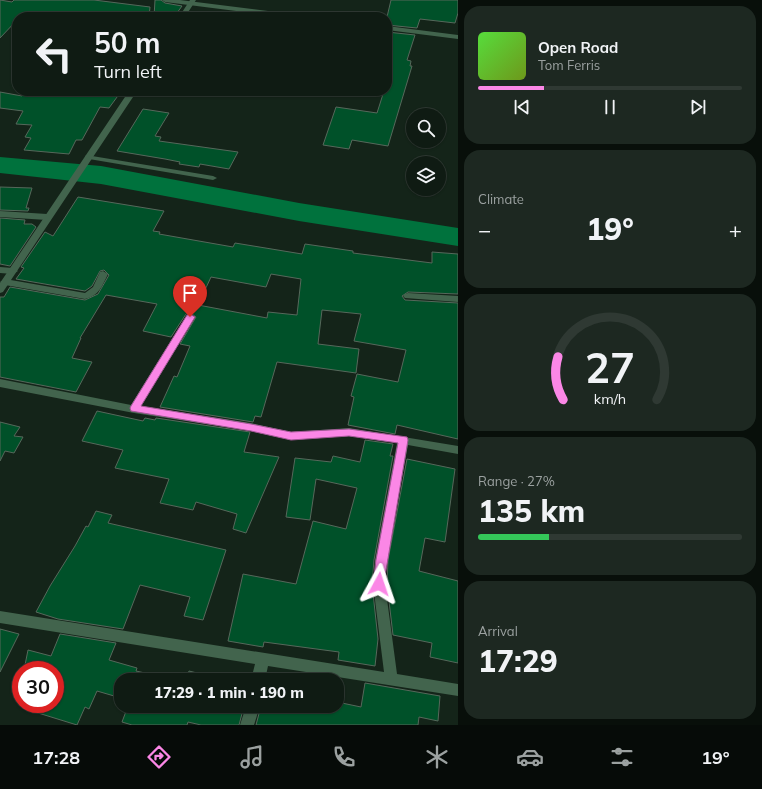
<!DOCTYPE html>
<html lang="en">
<head>
<meta charset="utf-8">
<style>
  body { margin:0; font-family:Mulish,sans-serif; background:#1d2821; color:#f1f3f6; height:100vh; display:flex; flex-direction:column; font-size:15px; white-space:nowrap }
  * { box-sizing:border-box; margin:0 }
  p { font-size:13px; color:#9ba1a0 }
  .icon { flex:none; width:22px; height:22px; fill:none; stroke:currentColor; stroke-width:2; stroke-linecap:round; stroke-linejoin:round }
  .map { position:relative; flex:1; overflow:hidden }
  .sheet { display:flex; flex-direction:column; gap:6px; padding:6px; background:#080f0a; width:304px }
  .sheet>* { flex:none }
  .hud { position:absolute; left:12px; top:12px; width:380px; height:84px; border-radius:16px; box-shadow:0 1px 3px #0004,0 0 0 1px #2f3933; background:#0f1b13; color:#f1f3f6; overflow:hidden }
  .buttons { position:absolute; left:406px; top:108px; display:grid; gap:8px }
  .buttons a { display:grid; place-items:center; width:40px; height:40px; border-radius:50%; background:#0f1b13; box-shadow:0 1px 3px #0004,0 0 0 1px #2f3933; font-size:20px }
  .speed { position:absolute; left:12px; top:661px; display:flex; gap:8px; font-size:20px; font-weight:700; text-align:center }
  .speed>* { display:grid; place-content:center; width:52px; height:52px; border-radius:50%; background:#0f1b13; box-shadow:0 1px 3px #0004,0 0 0 1px #2f3933; line-height:1 }
  .speed .limit { border:6px solid #d22; background:#fff; color:#111 }
  .pin { position:absolute; display:grid; place-items:center; width:34px; height:34px; color:#fff; margin:-41px -17px; border-radius:50% 50% 50% 0; rotate:-45deg; box-shadow:0 0 4px #0007 }
  .pin .icon { rotate:45deg }
  .me { position:absolute; width:44px; margin:-22px; rotate:5deg; stroke-linejoin:round; filter:drop-shadow(0 0 3px #0008) }
  .turn { display:flex; align-items:center; gap:14px; height:84px; padding:0 16px; font-size:18px }
  .turn .icon { width:52px; height:52px; stroke-width:2.5 }
  .turn b { display:block; font-size:28px; line-height:34px }
  .big { font-size:30px; font-weight:800; line-height:1.1 }
  .sheet .card { flex:1; display:flex; flex-direction:column; justify-content:center; gap:6px; min-width:0; padding:0 14px; border-radius:16px; background:#1d2821 }
  .sheet .dial { align-items:center; gap:0 }
  .dial svg { height:104px; overflow:visible; fill:none; stroke:#2f3933; stroke-width:7; stroke-linecap:round; text-anchor:middle }
  .dial text { fill:#f1f3f6; stroke:none }
  .song { display:flex; align-items:center; gap:12px }
  .cover { width:48px; height:48px; border-radius:6px; background:linear-gradient(135deg,hsl(110 70% 55%),hsl(80 70% 35%)) }
  .played { height:4px; border-radius:2px; background:linear-gradient(90deg,#fb87e6 25%,#2f3933 25%) }
  .keys { display:flex; justify-content:space-around; direction:ltr }
  .heat { display:flex; justify-content:space-between; align-items:center; font-size:22px; direction:ltr }
  .charge { height:6px; border-radius:3px; background:linear-gradient(90deg,#34c759 27%,#2f3933 0) }
  .trip { position:absolute; left:114px; top:673px; width:230px; height:40px; border-radius:16px; background:#0f1b13; box-shadow:0 1px 3px #0004,0 0 0 1px #2f3933; font-weight:800; line-height:40px; text-align:center }
  .menu { display:flex; height:64px; justify-content:space-around; align-items:center; background:#060b08; color:#9ba1a0 }
  .menu .icon { width:28px; height:28px }
  .menu .on { color:#fb87e6 }
  .menu b { font-size:18px; color:#f1f3f6 }
  main { display:flex; flex:1; min-height:0 }
  .map>svg:first-child { display:block }
  .lines { fill:none; stroke-linecap:round; stroke-linejoin:round }
  .river { fill:#00723d; fill-rule:evenodd }
  .building { fill:#005129; stroke:#56685b; fill-rule:evenodd }
  .minor { fill:#42644d; fill-rule:evenodd }
  .tertiary { fill:#42644d; fill-rule:evenodd }
  .route { fill:#fb87e6; stroke:#a35896 }
</style>
</head>
<body>
<main>
<div class="map">
<svg width="458" height="725" viewBox="0 0 458 725">
  <rect width="100%" height="100%" fill="#142419"/>
  <g class="lines">
    <!-- river -->
    <path class="river" d="M0,157l101,9 198,37 159,25v18l-159,-25 -198,-37 -101,-11z"/>
  </g>
  <!-- building -->
  <path class="building" d="M0,0l12,2 2,-2h80l56,7 -1,10h-132v3l-17,18z
    M155,0h6l4,3 17,3 -8,11h-20z
    M391,0h67v13l-3,10 -35,-4 -3,9 -30,-3v-8z
    M387,32l28,3 -8,25 4,1 -1,5h2l-24,80 -36,-6 -3,9 -26,-4 13,-38 41,6 7,-22h3z
    M22,91h85l13,2 -11,15 -9,-1 -18,33h-6l-7,14 -45,-4 7,-12 -6,-1 7,-12 -16,-1 7,-13 -23,-3v-16l22,4z
    M143,109l26,4 -14,23 6,1 -2,4 79,11 -9,17 -29,-5 -1,3 -20,-3 1,-2 -15,-3 -48,-8z
    M0,187l32,1 -6,20h3l-1,3 -28,-1z
    M78,197l86,14 -11,20 7,1 -1,2 74,13 2,-4 67,11 3,-10 48,7v2l79,10v-11l26,2v40l-50,-2 -6,4 3,4 53,3v136l-61,-14 -2,9 -47,-9 6,-28 -3,-1 6,-22 41,8 8,-32 -52,-9 7,-27 -39,-4 -4,34 41,5 -3,24 -79,-11 -16,55 -6,-1 -2,6 -93,-15 14,-31 3,1 13,-31 -10,-2 16,-27 -5,-4 -5,1 -15,23 -28,-6 14,-27 -51,-9 -26,43h1l-9,20 20,4 -16,30 -76,-15v-80h4l6,-10 75,13 13,-6 11,-19 -5,-5 -4,1 -8,15 -7,5 -69,-12 8,-11 -3,-1 24,-35 8,4zM271,274l30,5 -4,36 -29,-3 -1,6 -69,-13 13,-28 55,10z
    M0,218l25,2 -1,4h8l4,3 -26,39 -10,-2z
    M97,411l46,10 2,-3 10,2 1,-2 94,14 -6,20 35,5 -33,76 -13,-4 4,-15 -41,-12 -3,8 -33,-7 9,-24 -54,-11 8,-18 -41,-9z
    M0,422l20,5 -6,9 9,1 -9,16 -9,-2 -5,10z
    M365,440l28,4 -3,12h3l-19,104 -2,24 6,55 -3,27 -37,-6 1,-8 -75,-10 -1,5 -35,-6 15,-67 53,10 17,-63 33,8 11,-41 -41,-9 -6,41 -24,-3 9,-59 36,4 2,-6 27,6z
    M407,459l48,10 -10,73 -20,-4 -6,33 39,10v82l-28,-6 2,-14 -39,-8 -6,-51 1,-24z
    M96,511l16,4 -4,8 118,27 -23,70 -19,-4 6,-19 -50,-12 -17,44 -65,-10 -22,-7 14,-26 25,-40 11,-20 2,1z
    M0,629l19,5 -19,38z
    M60,634l56,9 -7,17 28,8 -1,3 18,4 -2,5h-31v18l-24,-7 -8,18 -4,-2 -8,18 -55,-17v-4h33v-34h-31l4,-20 23,6z
    M189,671l16,4 1,-2 26,7h-46z
    M365,683l75,13 -2,25 -19,-4 -1,8h-162l5,-19h76v-4l24,5z
    M128,706h116l-5,19h-38l-13,-3 -1,3h-55l-10,-3z"/>
  <g class="lines">
    <!-- minor -->
    <path class="minor" d="M162,0h18l120,15 3,2h-19l-119,-15z
      M387,26l71,9v4l-71,-9z
      M86,155l127,21 4,2 -4,2 -124,-21 -4,-2z
      M0,211l47,3 4,3 -4,3 -47,-3z
      M0,267l13,1 5,3 -5,3 -13,-1z
      M103,271l5,3c-6,12 -9,22 -23,25l-80,-14 -5,-3 5,-3 80,14 8,-6 7,-15z
      M408,293l50,3v6l-53,-4 -2,-2 2,-2z
      M190,314l5,3 -54,89 110,17 40,9 58,-4 109,18v8l-50,-9 -21,115 -2,24 12,90 61,10v12l-190,-30 -3,14h-14l4,-16 -255,-41v-12l384,61 -11,-88 2,-24 22,-117 -48,-7 -58,4 -40,-9 -117,-18 -134,-26v-8l131,26 56,-90z
      M246,706h14l-6,19h-14z"/>
    <!-- tertiary -->
    <path class="tertiary" d="M190,0h6l-11,17h-6z
      M129,91h8l-134,201 -3,1v-10z"/>
  </g>
  <!-- route -->
  <path class="route" d="M190,314l5,3 -54,89 110,18 40,8 58,-3 58,8 1,3 -25,148 -4,1 -4,-1 -2,-4 3,-24 22,-117 -49,-7 -58,4 -40,-9 -120,-20 -1,-3 1,-2 56,-91z"/>
</svg>
<div class="buttons">
<a><svg class="icon" aria-label="search" viewBox="0 0 24 24"><circle cx="10" cy="10" r="6"/><path d="M15 15l6 6"/></svg></a>
<a><svg class="icon" aria-label="layers" viewBox="0 0 24 24"><path d="M12 4l9 5-9 5-9-5zM3 14l9 5 9-5"/></svg></a>
</div>
<div class="speed"><div class="limit">30</div></div>
<div class="pin" style="left:190px;top:317px;background:#d93025"><svg class="icon" aria-label="arrive" viewBox="0 0 24 24"><path d="M6 21V4h12l-3 4 3 4H6"/></svg></div>
<svg class="me" style="left:379px;top:584px" viewBox="-20 -20 40 40"><path d="M0-17L14 15 0 8-14 15z" fill="#fb87e6" stroke="#fff" stroke-width="4"/></svg>
<div class="trip">17:29 · 1 min · 190 m</div>
<div class="hud">
<div class="turn"><svg class="icon" aria-label="left" viewBox="0 0 24 24"><path d="M17 20v-9H6M10 6l-5 5 5 5"/></svg><div><b>50 m</b>Turn left</div></div>
</div>
</div>
<section class="sheet">
<div class="card">
<div class="song"><i class="cover"></i><div><b>Open Road</b><p>Tom Ferris</p></div></div>
<div class="played"></div>
<div class="keys"><svg class="icon" aria-label="previous" viewBox="0 0 24 24"><path d="M18 5L8 12l10 7zM5 5v14"/></svg><svg class="icon" aria-label="pause" viewBox="0 0 24 24"><path d="M8 5v14M16 5v14"/></svg><svg class="icon" aria-label="next" viewBox="0 0 24 24"><path d="M6 5l10 7-10 7zM19 5v14"/></svg></div>
</div>
<div class="card"><p>Climate</p>
<div class="heat"><a>−</a><b class="big">19°</b><a>+</a></div>
</div>
<div class="card dial"><svg viewBox="0 0 100 80">
<path d="M14 69A42 42 0 1 1 86 69"/>
<path d="M14 69A42 42 0 0 1 10 36" stroke="#fb87e6"/>
<text x="50" y="56" font-size="32" font-weight="700">27</text>
<text x="50" y="72" font-size="11">km/h</text>
</svg></div>
<div class="card"><p>Range · 27%</p><b class="big">135 km</b><div class="charge"></div></div>
<div class="card"><p>Arrival</p><b class="big">17:29</b></div>
</section>
</main>
<nav class="menu">
<b>17:28</b>
<svg class="icon on" aria-label="directions" viewBox="0 0 24 24"><path d="M12 3l9 9-9 9-9-9zM9 14v-3h6M13 9l2 2-2 2"/></svg>
<svg class="icon" aria-label="music" viewBox="0 0 24 24"><path d="M9 18V5l10-2v13"/><circle cx="6" cy="18" r="3"/><circle cx="16" cy="16" r="3"/></svg>
<svg class="icon" aria-label="phone" viewBox="0 0 24 24"><path d="M5 4h4l2 5-3 2q2 4 5 5l2-3 5 2v4C11 20 4 13 5 4z"/></svg>
<svg class="icon" aria-label="climate" viewBox="0 0 24 24"><path d="M12 3v18M4 7l16 10M4 17L20 7"/></svg>
<svg class="icon" aria-label="car" viewBox="0 0 24 24"><path d="M5 17H2v-5l4-1 3-4h7l3 4 3 1v5h-3M9 17h6M6 11h13"/><circle cx="7" cy="17" r="2"/><circle cx="17" cy="17" r="2"/></svg>
<svg class="icon" aria-label="filters" viewBox="0 0 24 24"><path d="M4 7h16M4 17h16"/><circle cx="9" cy="7" r="2"/><circle cx="15" cy="17" r="2"/></svg>
<b>19°</b>
</nav>
</body>
</html>
